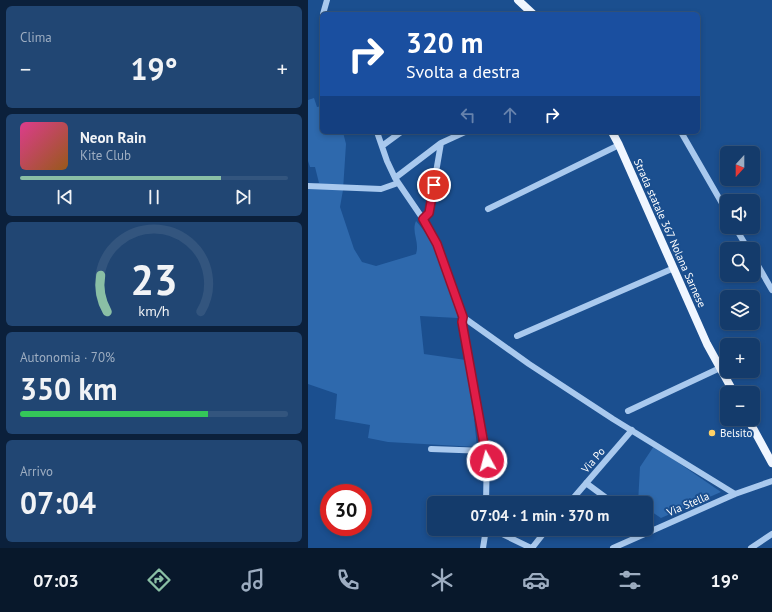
<!DOCTYPE html>
<html lang="it">
<head>
<meta charset="utf-8">
<style>
  body { margin:0; font-family:"PT Sans",sans-serif; background:#214673; color:#f1f3f6; height:100vh; display:flex; flex-direction:column; font-size:15px; white-space:nowrap }
  * { box-sizing:border-box; margin:0 }
  p { font-size:13px; color:#9dadc1 }
  .icon { flex:none; width:22px; height:22px; fill:none; stroke:currentColor; stroke-width:2; stroke-linecap:round; stroke-linejoin:round }
  .map { position:relative; flex:1; overflow:hidden }
  .panel { display:flex; flex-direction:column; gap:6px; padding:6px; background:#0b203b; width:308px }
  .panel>* { flex:none }
  .banner { position:absolute; left:12px; top:12px; width:380px; height:122px; border-radius:6px; box-shadow:0 2px 6px #0003,0 0 0 1px #33557e; background:#1a4fa0; color:#fff; overflow:hidden }
  .needle { width:26px; rotate:201deg }
  .buttons { position:absolute; left:412px; top:146px; display:grid; gap:8px }
  .buttons a { display:grid; place-items:center; width:40px; height:40px; border-radius:6px; background:#143b6b; box-shadow:0 2px 6px #0003,0 0 0 1px #33557e; font-size:20px }
  .speed { position:absolute; left:12px; top:484px; display:flex; gap:8px; font-size:20px; font-weight:700; text-align:center }
  .speed>* { display:grid; place-content:center; width:52px; height:52px; border-radius:50%; background:#143b6b; box-shadow:0 2px 6px #0003,0 0 0 1px #33557e; line-height:1 }
  .speed .limit { border:6px solid #d22; background:#fff; color:#111 }
  .pin { position:absolute; display:grid; place-items:center; width:34px; height:34px; color:#fff; margin:-17px; border:2px solid #fff; border-radius:50%; box-shadow:0 1px 4px #0007 }
  .me { position:absolute; width:44px; margin:-22px; rotate:353deg; stroke-linejoin:round; filter:drop-shadow(0 0 3px #0008) }
  .turn { display:flex; align-items:center; gap:14px; height:84px; padding:0 20px; font-size:18px }
  .turn .icon { width:52px; height:52px; stroke-width:2.5 }
  .turn b { display:block; font-size:28px; line-height:34px }
  .lanes { display:flex; align-items:center; height:38px; padding:0 20px; background:#0003; justify-content:center; gap:20px; direction:ltr }
  .lanes .off { opacity:.35 }
  .big { font-size:30px; font-weight:700; line-height:1.1 }
  .panel .widget { flex:1; display:flex; flex-direction:column; justify-content:center; gap:6px; min-width:0; padding:0 14px; border-radius:6px; background:#214673 }
  .panel .dial { align-items:center; gap:0 }
  .dial svg { height:104px; overflow:visible; fill:none; stroke:#33557e; stroke-width:7; stroke-linecap:round; text-anchor:middle }
  .dial text { fill:#f1f3f6; stroke:none }
  .song { display:flex; align-items:center; gap:12px }
  .cover { width:48px; height:48px; border-radius:6px; background:linear-gradient(135deg,hsl(330 70% 55%),hsl(30 70% 35%)) }
  .played { height:4px; border-radius:2px; background:linear-gradient(90deg,#8abfa5 75%,#33557e 75%) }
  .keys { display:flex; justify-content:space-around; direction:ltr }
  .heat { display:flex; justify-content:space-between; align-items:center; font-size:22px; direction:ltr }
  .charge { height:6px; border-radius:3px; background:linear-gradient(90deg,#34c759 70%,#33557e 0) }
  .trip { position:absolute; left:119px; top:496px; width:226px; height:40px; border-radius:6px; background:#143b6b; box-shadow:0 2px 6px #0003,0 0 0 1px #33557e; font-weight:700; line-height:40px; text-align:center }
  .menu { display:flex; height:64px; justify-content:space-around; align-items:center; background:#08182b; color:#9dadc1 }
  .menu .icon { width:28px; height:28px }
  .menu .on { color:#8abfa5 }
  .menu b { font-size:18px; color:#f1f3f6 }
  main { display:flex; flex:1; min-height:0 }
  .map>svg:first-child { display:block }
  .green { fill:#2e69ad }
  .lines { fill:none; stroke-linecap:round; stroke-linejoin:round }
  .minor { stroke:#a9c9ee; stroke-width:6 }
  .major { stroke:#f0f6ff; stroke-width:8 }
  .route-casing { stroke:#92132f; stroke-width:10 }
  .route { stroke:#e11d48; stroke-width:7 }
  .poi-dot { fill:#ffd166; stroke:#1b4f8f; stroke-width:1.5 }
  .labels { text-anchor:middle; stroke-width:4; stroke-linejoin:round; paint-order:stroke }
  .street-label { font-size:11px; fill:#fff; stroke:#1b4f8f }
  .poi-label { font-size:11px; fill:#fff; stroke:#1b4f8f; text-anchor:start }
</style>
</head>
<body>
<main>
<section class="panel">
<div class="widget"><p>Clima</p>
<div class="heat"><a>−</a><b class="big">19°</b><a>+</a></div>
</div>
<div class="widget">
<div class="song"><i class="cover"></i><div><b>Neon Rain</b><p>Kite Club</p></div></div>
<div class="played"></div>
<div class="keys"><svg class="icon" aria-label="previous" viewBox="0 0 24 24"><path d="M18 5L8 12l10 7zM5 5v14"/></svg><svg class="icon" aria-label="pause" viewBox="0 0 24 24"><path d="M8 5v14M16 5v14"/></svg><svg class="icon" aria-label="next" viewBox="0 0 24 24"><path d="M6 5l10 7-10 7zM19 5v14"/></svg></div>
</div>
<div class="widget dial"><svg viewBox="0 0 100 80">
<path d="M14 69A42 42 0 1 1 86 69"/>
<path d="M14 69A42 42 0 0 1 9 41" stroke="#8abfa5"/>
<text x="50" y="56" font-size="32" font-weight="700">23</text>
<text x="50" y="72" font-size="11">km/h</text>
</svg></div>
<div class="widget"><p>Autonomia · 70%</p><b class="big">350 km</b><div class="charge"></div></div>
<div class="widget"><p>Arrivo</p><b class="big">07:04</b></div>
</section>
<div class="map">
<svg width="464" height="548" viewBox="0 0 464 548">
  <rect width="100%" height="100%" fill="#1b4f8f"/>
  <!-- green -->
  <path class="green" d="M6,98l3,9 5,-1v26h21l3,12 -3,46 -3,17 14,42 8,13 14,4 40,-12c4,-12 -5,-22 0,-33 24,26 34,64 42,97l-38,-2 4,38 42,6 4,19 7,68 -89,-5 -20,-4 2,-13 -35,-6 2,-25 -29,-10v-199l11,-2 -4,-16h-5l-2,-6v-61z
    M346,446l67,46 -60,26 -15,-10v-5h-8l2,-36z"/>
  <g class="lines">
    <!-- minor -->
    <path class="minor" d="M15,14l4,-14
      M69,132l10,29 8,17 28,41 14,25 26,73 -2,6 26,128 -1,52
      M373,132l46,80
      M74,146l19,-14
      M87,178l46,-35 24,-11
      M0,186l73,3 17,-6
      M180,209l131,-64
      M115,219l6,-6 12,-70
      M427,227l13,22
      M445,257l19,33
      M155,317l66,47 84,55 122,75
      M209,336l157,-68
      M320,411l92,-43
      M123,449l56,2
      M278,483l27,20
      M261,503l63,-73
      M184,529l39,19
      M322,529l5,8
      M175,548l3,-19
      M224,548l15,-19
      M305,548l122,-54 37,-13
      M443,548l21,-14"/>
    <!-- major -->
    <path class="major" d="M210,0l15,14
      M304,132l7,13 88,199 27,49
      M440,419l24,44"/>
  </g>
  <g class="lines">
    <defs>
      <path id="route" d="M126,185l-5,28 -6,6 14,25 26,73 -1,5 25,139"/>
    </defs>
    <!-- route casing -->
    <use href="#route" class="route-casing"/>
    <!-- route -->
    <use href="#route" class="route"/>
  </g>
  <!-- markers -->
  <circle class="poi-dot" cx="404" cy="433" r="4"/>
  <g class="labels">
    <!-- street labels -->
    <g class="street-label">
      <text transform="translate(362 233) rotate(66)" y="4">Strada statale 367 Nolana Sarnese</text>
      <text transform="translate(285 460) rotate(-49)" y="4">Via Po</text>
      <text transform="translate(380 504) rotate(-23)" y="4">Via Stella</text>
    </g>
    <!-- poi labels -->
    <g class="poi-label">
      <text x="412" y="437">Belsito</text>
    </g>
  </g>
</svg>
<div class="buttons">
<a><svg class="needle" viewBox="-14 -14 28 28"><path d="M0-13l5 13h-10z" fill="#e53935"/><path d="M0 13l5-13h-10z" fill="#9dadc1"/></svg></a>
<a><svg class="icon" aria-label="sound" viewBox="0 0 24 24"><path d="M4 9h4l5-4v14l-5-4H4zM17 9q2 3 0 6"/></svg></a>
<a><svg class="icon" aria-label="search" viewBox="0 0 24 24"><circle cx="10" cy="10" r="6"/><path d="M15 15l6 6"/></svg></a>
<a><svg class="icon" aria-label="layers" viewBox="0 0 24 24"><path d="M12 4l9 5-9 5-9-5zM3 14l9 5 9-5"/></svg></a>
<a>+</a>
<a>−</a>
</div>
<div class="speed"><div class="limit">30</div></div>
<div class="pin" style="left:126px;top:185px;background:#d93025"><svg class="icon" aria-label="arrive" viewBox="0 0 24 24"><path d="M6 21V4h12l-3 4 3 4H6"/></svg></div>
<svg class="me" style="left:179px;top:461px" viewBox="-20 -20 40 40"><circle r="17" fill="#e11d48" stroke="#fff" stroke-width="3"/><path d="M0-11L8 9 0 5-8 9z" fill="#fff"/></svg>
<div class="trip">07:04 · 1 min · 370 m</div>
<div class="banner">
<div class="turn"><svg class="icon" aria-label="right" viewBox="0 0 24 24"><path d="M7 20v-9h11M14 6l5 5-5 5"/></svg><div><b>320 m</b>Svolta a destra</div></div>
<div class="lanes"><svg class="icon off" aria-label="left" viewBox="0 0 24 24"><path d="M17 20v-9H6M10 6l-5 5 5 5"/></svg><svg class="icon off" aria-label="ahead" viewBox="0 0 24 24"><path d="M12 20V5M6 11l6-6 6 6"/></svg><svg class="icon" aria-label="right" viewBox="0 0 24 24"><path d="M7 20v-9h11M14 6l5 5-5 5"/></svg></div>
</div>
</div>
</main>
<nav class="menu">
<b>07:03</b>
<svg class="icon on" aria-label="directions" viewBox="0 0 24 24"><path d="M12 3l9 9-9 9-9-9zM9 14v-3h6M13 9l2 2-2 2"/></svg>
<svg class="icon" aria-label="music" viewBox="0 0 24 24"><path d="M9 18V5l10-2v13"/><circle cx="6" cy="18" r="3"/><circle cx="16" cy="16" r="3"/></svg>
<svg class="icon" aria-label="phone" viewBox="0 0 24 24"><path d="M5 4h4l2 5-3 2q2 4 5 5l2-3 5 2v4C11 20 4 13 5 4z"/></svg>
<svg class="icon" aria-label="climate" viewBox="0 0 24 24"><path d="M12 3v18M4 7l16 10M4 17L20 7"/></svg>
<svg class="icon" aria-label="car" viewBox="0 0 24 24"><path d="M5 17H2v-5l4-1 3-4h7l3 4 3 1v5h-3M9 17h6M6 11h13"/><circle cx="7" cy="17" r="2"/><circle cx="17" cy="17" r="2"/></svg>
<svg class="icon" aria-label="filters" viewBox="0 0 24 24"><path d="M4 7h16M4 17h16"/><circle cx="9" cy="7" r="2"/><circle cx="15" cy="17" r="2"/></svg>
<b>19°</b>
</nav>
</body>
</html>
